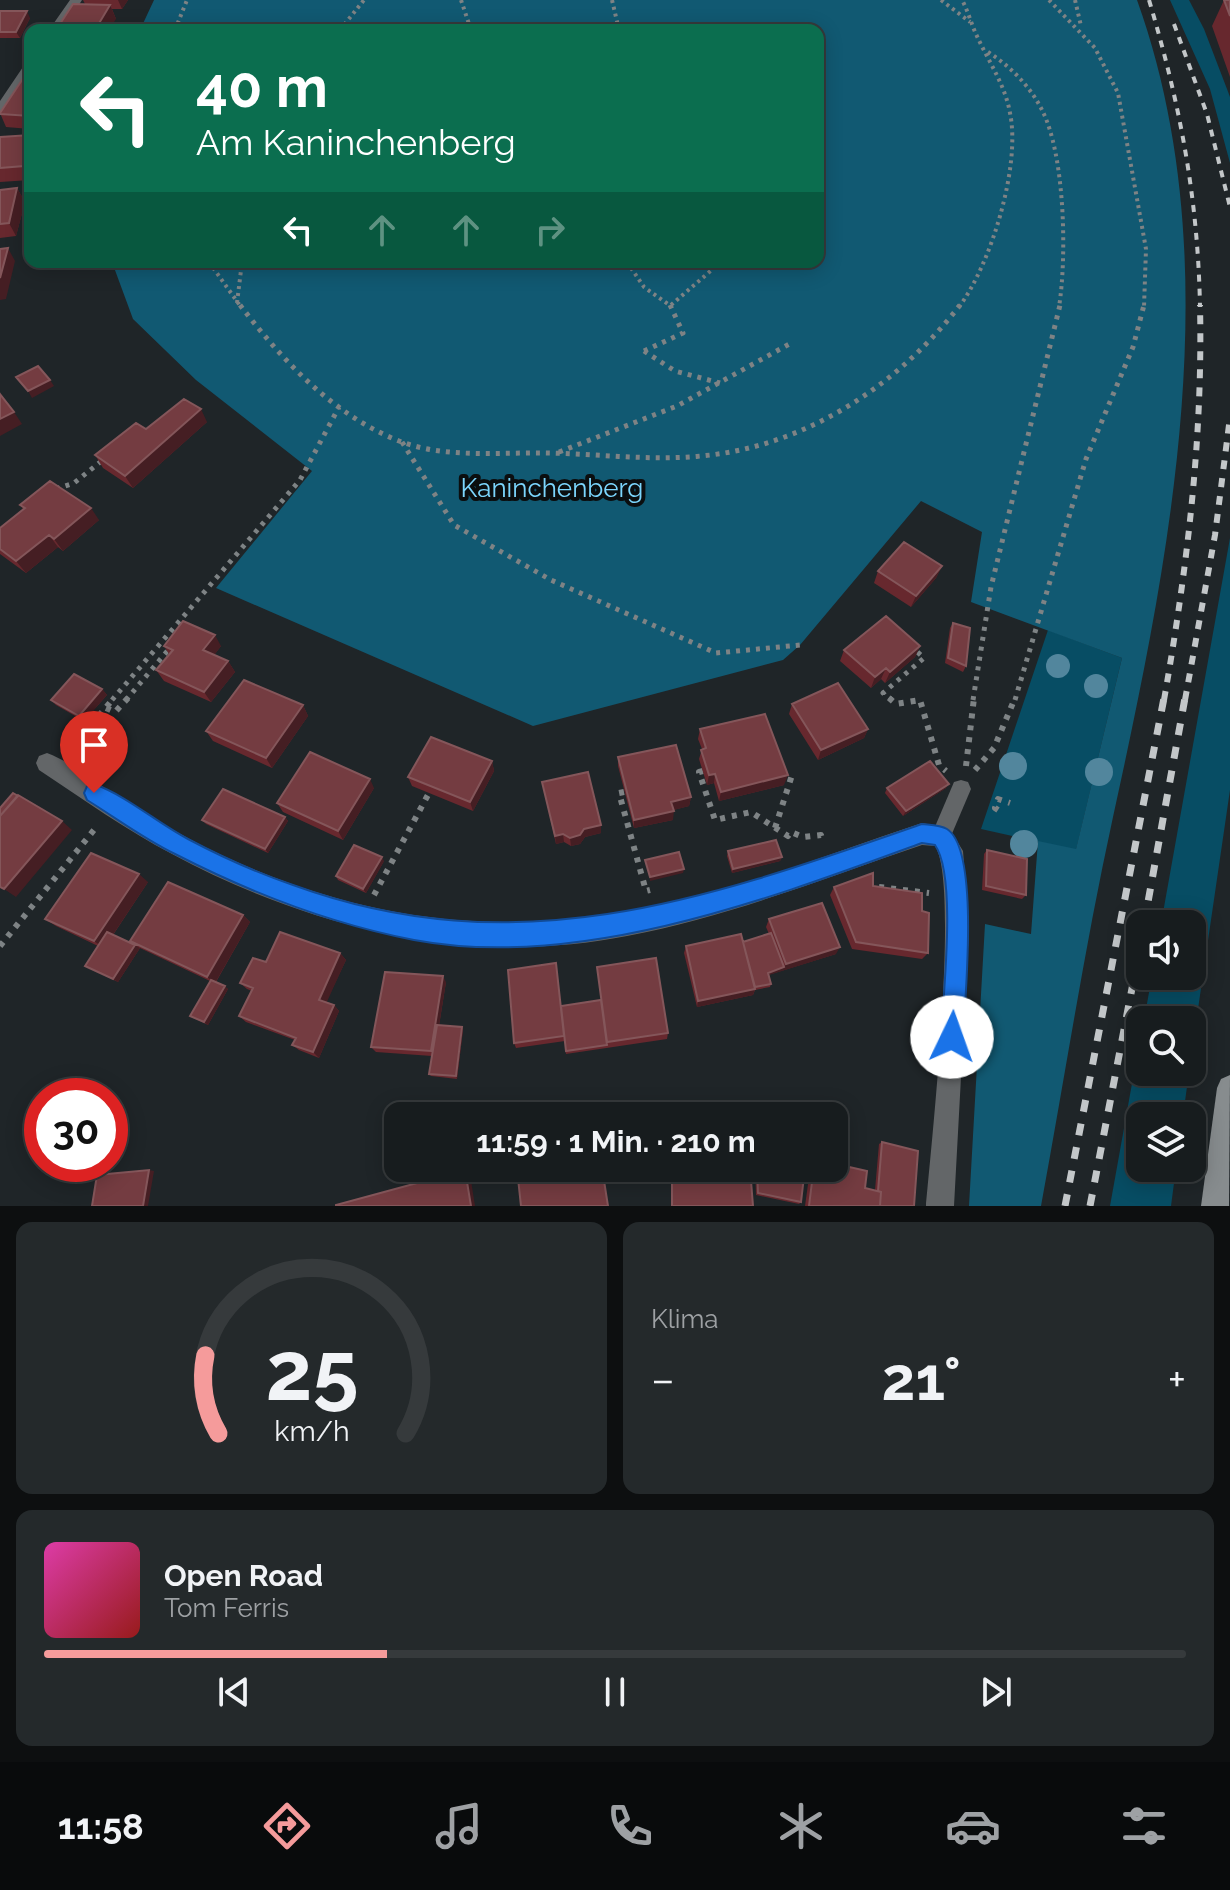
<!DOCTYPE html>
<html lang="de">
<head>
<meta charset="utf-8">
<style>
  body { margin:0; font-family:Raleway,sans-serif; background:#24292b; color:#f1f3f6; height:100vh; display:flex; flex-direction:column; font-size:30px; white-space:nowrap }
  * { box-sizing:border-box; margin:0 }
  p { font-size:26px; color:#9ea1a4 }
  .icon { flex:none; width:44px; height:44px; fill:none; stroke:currentColor; stroke-width:2; stroke-linecap:round; stroke-linejoin:round }
  .map { position:relative; height:1206px; overflow:hidden }
  .drawer { display:flex; flex-direction:column; gap:16px; padding:16px; background:#0d0f10; flex:1 }
  .drawer>* { flex:none }
  .guide { position:absolute; left:24px; top:24px; width:800px; height:244px; border-radius:16px; box-shadow:0 4px 20px #0003,0 0 0 2px #363a3c; background:#0b6e4f; color:#fff; overflow:hidden }
  .tools { position:absolute; left:1126px; top:910px; display:grid; gap:16px }
  .tools a { display:grid; place-items:center; width:80px; height:80px; border-radius:16px; background:#171c1e; box-shadow:0 4px 20px #0003,0 0 0 2px #363a3c; font-size:40px }
  .speed { position:absolute; left:24px; top:1078px; display:flex; gap:16px; font-size:40px; font-weight:700; text-align:center }
  .speed>* { display:grid; place-content:center; width:104px; height:104px; border-radius:50%; background:#171c1e; box-shadow:0 4px 20px #0003,0 0 0 2px #363a3c; line-height:1 }
  .speed .limit { border:12px solid #d22; background:#fff; color:#111 }
  .pin { position:absolute; display:grid; place-items:center; width:68px; height:68px; color:#fff; margin:-82px -34px; border-radius:50% 50% 50% 0; rotate:-45deg; box-shadow:0 0 8px #0007 }
  .pin .icon { rotate:45deg }
  .me { position:absolute; width:88px; margin:-44px; rotate:3deg; stroke-linejoin:round; filter:drop-shadow(0 0 6px #0008) }
  .turn { display:flex; align-items:center; gap:28px; height:168px; padding:0 40px; font-size:36px }
  .turn .icon { width:104px; height:104px; stroke-width:2.5 }
  .turn b { display:block; font-size:56px; line-height:68px }
  .lanes { display:flex; align-items:center; height:76px; padding:0 40px; background:#0003; justify-content:center; gap:40px; direction:ltr }
  .lanes .off { opacity:.35 }
  .big { font-size:60px; font-weight:700; line-height:1.1 }
  .drawer .card { flex:1; display:flex; flex-direction:column; justify-content:center; gap:12px; min-width:0; padding:0 28px; border-radius:16px; background:#24292b }
  .drawer .dial { align-items:center; gap:0 }
  .dial svg { height:208px; overflow:visible; fill:none; stroke:#363a3c; stroke-width:7; stroke-linecap:round; text-anchor:middle }
  .dial text { fill:#f1f3f6; stroke:none }
  .song { display:flex; align-items:center; gap:24px }
  .cover { width:96px; height:96px; border-radius:12px; background:linear-gradient(135deg,hsl(320 70% 55%),hsl(0 70% 35%)) }
  .played { height:8px; border-radius:4px; background:linear-gradient(90deg,#f59b9b 30%,#363a3c 30%) }
  .keys { display:flex; justify-content:space-around; direction:ltr }
  .heat { display:flex; justify-content:space-between; align-items:center; font-size:44px; direction:ltr }
  .drawer .tiles { flex:1; display:grid; gap:16px; grid-template-columns:1fr 1fr }
  .card:last-child { grid-column:span 2 }
  .trip { position:absolute; left:384px; top:1102px; width:464px; height:80px; border-radius:16px; background:#171c1e; box-shadow:0 4px 20px #0003,0 0 0 2px #363a3c; font-weight:700; line-height:80px; text-align:center }
  .tab-bar { display:flex; height:128px; justify-content:space-around; align-items:center; background:#090b0c; color:#9ea1a4 }
  .tab-bar .icon { width:56px; height:56px }
  .tab-bar .selected { color:#f59b9b }
  .tab-bar b { font-size:36px; color:#f1f3f6 }
  .map>svg:first-child { display:block }
  .green { fill:#074d64 }
  .forest { fill:#115972 }
  .lines { fill:none; stroke-linecap:round; stroke-linejoin:round }
  .path-far2 { stroke:#7e8385; stroke-width:4; stroke-dasharray:3 4; stroke-linecap:butt }
  .path-far1 { stroke:#7e8385; stroke-width:5; stroke-dasharray:4 6; stroke-linecap:butt }
  .path { stroke:#7e8385; stroke-width:6; stroke-dasharray:5 7; stroke-linecap:butt }
  .lane { fill:#636668; fill-rule:evenodd }
  .street { fill:#636668; fill-rule:evenodd }
  .secondary { fill:#878c8e; fill-rule:evenodd }
  .rail-far2 { stroke:#c3c7c9; stroke-width:4; stroke-dasharray:7 7; stroke-linecap:butt }
  .rail-far1 { stroke:#c3c7c9; stroke-width:6; stroke-dasharray:9 9; stroke-linecap:butt }
  .rail { stroke:#c3c7c9; stroke-width:7; stroke-dasharray:12 12; stroke-linecap:butt }
  .tree { fill:#52869d }
  .wall { fill:#67282e }
  .shaded-wall { fill:#451e23 }
  .building { fill:#743c41; stroke:#84565a; stroke-width:2 }
  .route { fill:#1a73e8; stroke:#114b97; stroke-width:2 }
  .labels { text-anchor:middle; stroke-width:8; stroke-linejoin:round; paint-order:stroke }
  .park-label { font-size:26px; fill:#7cd6fd; stroke:#0b0e0f }
</style>
</head>
<body>
<div class="map">
<svg width="1230" height="1206" viewBox="0 0 1230 1206">
  <rect width="100%" height="100%" fill="#1f2528"/>
  <!-- green -->
  <path class="green" d="M1170,0h19l15,29 23,60 3,8v66l-20,-74z
    M1230,538v252l-38,260v-30h-48l8,-44h40v-52h-31z
    M1048,630l74,28 -46,192 -95,-21z
    M1140,1039v33h49l-6,44h-43v52h36l-5,38h-61z"/>
  <!-- forest -->
  <path class="forest" d="M154,0h983c93,259 34,552 -24,817 -28,128 -48,259 -72,389h-72l16,-282 46,10 7,-93 38,8 46,-191 -151,-56 11,-70 -61,-31 -121,144 -17,15 -250,66 -317,-138 96,-117 -116,-91 -63,-61 -21,-57h706v-232h-678z"/>
  <g class="lines">
    <!-- path-far2 -->
    <path class="path-far2" d="M461,0l10,30
      M612,0l7,30
      M941,0l29,22
      M1049,0l46,48 23,45 28,156 -2,58
      M1075,0l6,26
      M175,30l12,-30
      M340,30l24,-30
      M988,52c22,14 42,34 54,58 23,45 25,147 17,197
      M209,262l32,45
      M627,262l17,25 28,20
      M237,303l5,-41
      M671,305l50,-43
      M959,307c32,-43 62,-141 51,-194 -5,-29 -22,-52 -34,-79 -5,-11 -8,-23 -14,-34"/>
    <!-- path-far1 -->
    <path class="path-far1" d="M240,305c42,55 93,110 159,136 47,18 101,11 151,12 50,1 101,8 151,3 103,-9 197,-70 259,-151
      M644,351l39,-18 -13,-28
      M644,351l31,20 45,12
      M402,442l52,83 97,55 165,73 84,-8
      M559,452l118,-46 116,-64
      M56,489l18,-6 30,-24
      M112,700l188,-220 39,-73
      M126,700l43,-51
      M892,700l-9,-7 41,-35 -11,-10
      M973,700l18,-113 69,-282
      M1015,700l71,-241 47,-112 11,-42"/>
    <!-- path -->
    <path class="path" d="M889,698l7,6 24,-4 19,65 7,6
      M106,708l9,4 13,-14
      M91,725l23,-27
      M966,766l8,-68
      M975,770l19,-22 21,-50
      M703,771l-4,1 16,48 36,-8 37,24 3,-4 12,5 18,-2 2,7
      M624,792l-5,1 27,98 4,-1
      M998,810l-3,-2 3,-9 12,4
      M775,828l17,-53
      M879,887l50,6
      M374,895l55,-102
      M0,946l98,-121"/>
    <!-- lane -->
    <path class="lane" d="M961,780l7,2 3,7 -23,54 -7,3 -7,-3 -3,-7 23,-54z"/>
    <!-- street -->
    <path class="street" d="M70,0h12l-19,30h-14z
      M30,63v14l-25,37 -5,1v-14l25,-37z
      M47,753c24,9 46,28 67,41 37,24 76,47 116,65 166,75 317,80 491,31 68,-19 134,-45 201,-67l27,5 14,23 6,79 -15,276h-28c5,-58 34,-324 9,-360l-13,-1c-98,33 -193,72 -295,91 -156,31 -316,-7 -455,-82 -46,-24 -89,-55 -133,-84l-3,-7 3,-7z"/>
    <!-- secondary -->
    <path class="secondary" d="M1230,1075l-1,131h-28l16,-118 4,-9z"/>
    <!-- rail-far2 -->
    <path class="rail-far2" d="M1149,0c31,104 49,198 51,307
      M1174,24l33,90 23,93"/>
    <!-- rail-far1 -->
    <path class="rail-far1" d="M1164,700c23,-131 39,-262 36,-395
      M1185,700l30,-165 15,-118"/>
    <!-- rail -->
    <path class="rail" d="M1144,924l41,-226
      M1065,1206l99,-508
      M1090,1206l50,-259"/>
  </g>
  <!-- trees -->
  <g class="tree">
    <circle cx="1058" cy="666" r="12"/>
    <circle cx="1096" cy="686" r="12"/>
    <circle cx="1013" cy="766" r="14"/>
    <circle cx="1099" cy="772" r="14"/>
    <circle cx="1024" cy="844" r="14"/>
  </g>
  <!-- wall -->
  <path class="wall" d="M83,0h45l-6,9h-10l4,10 -31,-15z
    M1224,0h6v77l-18,-51z
    M0,11l30,7 -10,20h-20z
    M30,68v61l-24,-2 -6,-14z
    M30,135v45l-30,2v-45z
    M17,188l8,14 -9,34 -16,2v-48z
    M207,422l-74,66 -30,-20 -8,-13 51,-26z
    M20,505l79,15 -36,31 -5,-4 -32,26 -26,-19v-26l23,-19z
    M942,566l-6,12 -25,29 -37,-24 4,-12z
    M953,623l13,43 -3,6 -18,-9 5,-35z
    M164,646h57l-7,9 14,6 7,11 -24,30 -47,-21 -8,-11 13,-16z
    M920,646l-5,11 -30,26 -4,-4 -10,9 -31,-27 4,-11z
    M102,689l5,6 -23,26 -28,-16 -5,-5z
    M792,704l76,25 -4,9 -46,22 -29,-46z
    M303,705l5,11 -36,52 -59,-27 -7,-10z
    M700,729l84,56 -65,16 -5,-18 -7,2 -8,-26 3,-10 -4,-10z
    M618,757l73,40 -2,9 -16,4v10l-39,8 -16,-62z
    M492,761l2,10 -21,40 -61,-25 -4,-9z
    M542,782l59,51 -16,4 -5,7 -9,2 -7,-4 -8,2z
    M374,788l-31,52 -60,-28 -6,-9z
    M887,788h59l-43,28 -18,-23z
    M285,817l3,4 -20,32 -62,-29 -4,-4z
    M987,850l39,45 -4,4 -40,-9 2,-36z
    M728,851l54,6 -2,4 -48,12 -5,-17z
    M384,861l-18,32 -28,-13 -2,-4z
    M148,882l-35,53 22,10 -5,-4 113,-26 7,7 -34,60 12,7 -20,36 -18,-9 20,-35 -70,-33 -22,34 -33,-16 13,-20 -42,-20 -11,-7z
    M873,886l49,25 6,42 -6,6 -70,-10 -22,-54 4,-8z
    M769,919l67,35 -68,21 3,9 -1,3 -15,3 -2,5 -56,12 -13,-54 2,-7 57,-4 26,-8 -3,-7z
    M340,953l6,7 -20,42 8,3 5,6 -20,47 -20,-8 -7,-5 3,-5 -49,-18 -7,-6 13,-25 -5,-2 -7,-6 26,-21z
    M446,982l-7,44 23,1 1,3 -6,49 -26,-3 -2,-2 3,-18 -56,-4 -5,-5z
    M561,1006l107,27 -1,6 -101,15 -1,-13 -49,7 -2,-5z
    M882,1142l32,64h-109l4,-29 4,-3 17,4 1,-10h3v-3l2,-1 29,24 10,2 4,-46z
    M662,1168h88l3,38h-82v-35h-9z
    M755,1168h50l-4,34 -2,2 -43,-9z"/>
  <!-- shaded-wall -->
  <path class="shaded-wall" d="M118,0h10l-6,9z
    M110,5l6,14 -7,11h-14z
    M27,11l3,7 -10,20 -4,-6z
    M30,144v34l-6,-12z
    M17,188l8,14 -9,34 -7,-13z
    M8,248l7,13 -9,38 -6,1v-22z
    M50,380l4,6 -22,12 -4,-7z
    M201,409l6,13 -74,66 -8,-12z
    M14,412l8,12 -22,12v-17z
    M91,508l8,12 -36,31 -9,-12z
    M49,535l9,12 -32,26 -10,-12z
    M942,566l-6,12 -25,29 5,-11z
    M215,635l6,11 -11,15 -7,-11z
    M920,646l-5,11 -30,26 5,-11z
    M228,661l7,11 -24,30 -7,-10z
    M886,668l-5,11 -10,9 4,-11z
    M102,689l5,6 -23,26 -5,-5z
    M303,705l5,11 -36,52 -6,-10z
    M106,726l4,5 -21,26 -5,-5z
    M868,729l-4,9 -46,22 3,-10z
    M492,761l2,10 -21,40 -3,-9z
    M715,774l-1,9 -7,2 2,-10z
    M788,775l-4,10 -65,16 2,-9z
    M370,779l4,9 -31,52 -5,-9z
    M949,784l-3,4 -43,28 3,-5z
    M691,797l-2,9 -19,5 1,-9z
    M674,811l-1,9 -39,8v-8z
    M285,817l3,4 -20,32 -3,-4z
    M62,821l10,9 -56,67 -12,-8z
    M601,825v8l-16,4 -5,7 -9,2 -1,-8 14,-9z
    M563,834l1,8 -8,2 -1,-8z
    M382,857l2,4 -18,32 -3,-4z
    M782,857l-2,4 -48,12 1,-4z
    M684,869l-1,4 -33,8v-4z
    M139,874l9,8 -44,66 -10,-7z
    M243,915l7,7 -35,61 -8,-6z
    M135,945l5,3 -22,34 -5,-3z
    M840,947l-4,7 -70,22 2,-3 16,-6 2,-3z
    M340,953l6,7 -21,46 -6,-6z
    M443,976l3,6 -12,74 -3,-5z
    M225,986l3,3 -20,36 -4,-3z
    M755,989l-2,6 -56,12 1,-6z
    M334,1005l5,6 -20,47 -6,-6z
    M462,1027l1,3 -6,49 -1,-3z
    M149,1170l5,1 -6,35h-5z
    M465,1170l5,4 5,32h-4z"/>
  <!-- building -->
  <path class="building" d="M1224,0h6v16z
    M73,4l37,1 -15,25h-39z
    M0,11h27l-11,21h-16z
    M30,68v48l-30,-2v-1z
    M30,135v9l-6,22 -24,2v-31z
    M17,188l-8,35 -9,1v-34z
    M8,248l-8,30v-29z
    M38,366l12,14 -22,11 -12,-14z
    M0,394l14,18 -14,7z
    M184,399l17,10 -76,67 -30,-21 41,-32 10,6z
    M50,481l41,27 -37,31 -5,-4 -33,26 -16,-12v-21l25,-20 -5,-3z
    M904,542l38,24 -26,30 -38,-25z
    M886,616l34,30 -30,26 -4,-4 -11,9 -31,-27z
    M183,621l32,14 -12,15 25,11 -24,31 -48,-22 17,-20 -9,-4z
    M953,623l17,5 -4,38 -18,-8z
    M74,674l28,15 -23,27 -28,-16z
    M244,680l59,25 -37,53 -60,-27z
    M838,683l30,46 -47,21 -29,-46z
    M765,714l23,61 -67,17 -6,-18 -6,1 -8,-25 5,-2 -6,-19z
    M94,720l12,6 -22,26 -11,-6z
    M431,737l61,24 -22,41 -62,-25z
    M676,745l15,52 -20,5 3,9 -40,9 -16,-63z
    M310,752l60,27 -32,52 -61,-28z
    M930,761l19,23 -43,27 -19,-23z
    M588,772l13,53 -17,4 -4,6 -10,3 -7,-4 -8,2 -13,-54z
    M223,789l62,28 -20,32 -63,-29z
    M13,793l5,3 -18,20v-8z
    M18,795l44,26 -58,68 -4,-2v-71z
    M776,840l6,17 -49,12 -5,-18z
    M354,845l28,12 -19,32 -27,-13z
    M987,850l40,9 -1,36 -40,-9z
    M679,852l5,17 -34,8 -5,-17z
    M91,853l48,21 -45,67 -49,-22z
    M873,873v13l49,7v18l7,2 -1,40 -72,-11 -22,-55z
    M168,882l75,33 -36,62 -77,-36z
    M822,903l18,44 -54,17 -17,-45z
    M107,932l28,13 -22,34 -28,-13z
    M280,932l60,21 -21,47 15,5 -21,47 -21,-7 4,-7 -57,-22 14,-28 -13,-5 13,-25 13,4z
    M771,933l13,34 -16,6 3,11 -16,3 -12,-45z
    M741,934l14,55 -57,12 -12,-55z
    M656,958l12,75 -61,9 -10,-75z
    M556,963l8,73 -50,7 -6,-73z
    M385,972l58,4 -12,75 -60,-4z
    M211,980l14,6 -21,36 -14,-6z
    M601,1000l6,45 -41,6 -5,-45z
    M437,1025l25,2 -6,49 -27,-2z
    M882,1142l36,9 -4,55h-34l1,-14 -3,-1z
    M836,1164l31,7 -2,17 16,4 -1,14h-71l4,-32 21,5z
    M566,1168h36l6,38h-87l-3,-28z
    M663,1168h87l3,38h-81v-37z
    M757,1168h48l-4,34 -43,-9z
    M149,1170l-6,36h-51l5,-31z
    M465,1170l6,36h-135v-1z"/>
  <!-- route -->
  <path class="route" d="M94,784c33,12 62,38 94,55 32,17 70,34 105,46 226,82 414,14 629,-61 8,1 18,1 25,5 33,21 18,169 16,208l-3,8 -8,4 -8,-4 -3,-8c2,-41 16,-161 -6,-192l-13,-2c-153,56 -343,128 -508,97 -83,-16 -165,-48 -239,-86 -31,-15 -59,-36 -88,-54l-3,-7 3,-7z"/>
  <g class="labels">
    <!-- park labels -->
    <g class="park-label">
      <text x="552" y="497">Kaninchenberg</text>
    </g>
  </g>
</svg>
<div class="tools">
<a><svg class="icon" aria-label="sound" viewBox="0 0 24 24"><path d="M4 9h4l5-4v14l-5-4H4zM17 9q2 3 0 6"/></svg></a>
<a><svg class="icon" aria-label="search" viewBox="0 0 24 24"><circle cx="10" cy="10" r="6"/><path d="M15 15l6 6"/></svg></a>
<a><svg class="icon" aria-label="layers" viewBox="0 0 24 24"><path d="M12 4l9 5-9 5-9-5zM3 14l9 5 9-5"/></svg></a>
</div>
<div class="speed"><div class="limit">30</div></div>
<div class="pin" style="left:94px;top:793px;background:#d93025"><svg class="icon" aria-label="arrive" viewBox="0 0 24 24"><path d="M6 21V4h12l-3 4 3 4H6"/></svg></div>
<svg class="me" style="left:952px;top:1037px" viewBox="-20 -20 40 40"><circle r="19" fill="#fff"/><path d="M0-13L10 11 0 6-10 11z" fill="#1a73e8"/></svg>
<div class="trip">11:59 · 1 Min. · 210 m</div>
<div class="guide">
<div class="turn"><svg class="icon" aria-label="left" viewBox="0 0 24 24"><path d="M17 20v-9H6M10 6l-5 5 5 5"/></svg><div><b>40 m</b>Am Kaninchenberg</div></div>
<div class="lanes"><svg class="icon" aria-label="left" viewBox="0 0 24 24"><path d="M17 20v-9H6M10 6l-5 5 5 5"/></svg><svg class="icon off" aria-label="ahead" viewBox="0 0 24 24"><path d="M12 20V5M6 11l6-6 6 6"/></svg><svg class="icon off" aria-label="ahead" viewBox="0 0 24 24"><path d="M12 20V5M6 11l6-6 6 6"/></svg><svg class="icon off" aria-label="right" viewBox="0 0 24 24"><path d="M7 20v-9h11M14 6l5 5-5 5"/></svg></div>
</div>
</div>
<section class="drawer">
<div class="tiles">
<div class="card dial"><svg viewBox="0 0 100 80">
<path d="M14 69A42 42 0 1 1 86 69"/>
<path d="M14 69A42 42 0 0 1 9 39" stroke="#f59b9b"/>
<text x="50" y="56" font-size="32" font-weight="700">25</text>
<text x="50" y="72" font-size="11">km/h</text>
</svg></div>
<div class="card"><p>Klima</p>
<div class="heat"><a>−</a><b class="big">21°</b><a>+</a></div>
</div>
<div class="card">
<div class="song"><i class="cover"></i><div><b>Open Road</b><p>Tom Ferris</p></div></div>
<div class="played"></div>
<div class="keys"><svg class="icon" aria-label="previous" viewBox="0 0 24 24"><path d="M18 5L8 12l10 7zM5 5v14"/></svg><svg class="icon" aria-label="pause" viewBox="0 0 24 24"><path d="M8 5v14M16 5v14"/></svg><svg class="icon" aria-label="next" viewBox="0 0 24 24"><path d="M6 5l10 7-10 7zM19 5v14"/></svg></div>
</div>
</div>
</section>
<nav class="tab-bar">
<b>11:58</b>
<svg class="icon selected" aria-label="directions" viewBox="0 0 24 24"><path d="M12 3l9 9-9 9-9-9zM9 14v-3h6M13 9l2 2-2 2"/></svg>
<svg class="icon" aria-label="music" viewBox="0 0 24 24"><path d="M9 18V5l10-2v13"/><circle cx="6" cy="18" r="3"/><circle cx="16" cy="16" r="3"/></svg>
<svg class="icon" aria-label="phone" viewBox="0 0 24 24"><path d="M5 4h4l2 5-3 2q2 4 5 5l2-3 5 2v4C11 20 4 13 5 4z"/></svg>
<svg class="icon" aria-label="climate" viewBox="0 0 24 24"><path d="M12 3v18M4 7l16 10M4 17L20 7"/></svg>
<svg class="icon" aria-label="car" viewBox="0 0 24 24"><path d="M5 17H2v-5l4-1 3-4h7l3 4 3 1v5h-3M9 17h6M6 11h13"/><circle cx="7" cy="17" r="2"/><circle cx="17" cy="17" r="2"/></svg>
<svg class="icon" aria-label="filters" viewBox="0 0 24 24"><path d="M4 7h16M4 17h16"/><circle cx="9" cy="7" r="2"/><circle cx="15" cy="17" r="2"/></svg>
</nav>
</body>
</html>
